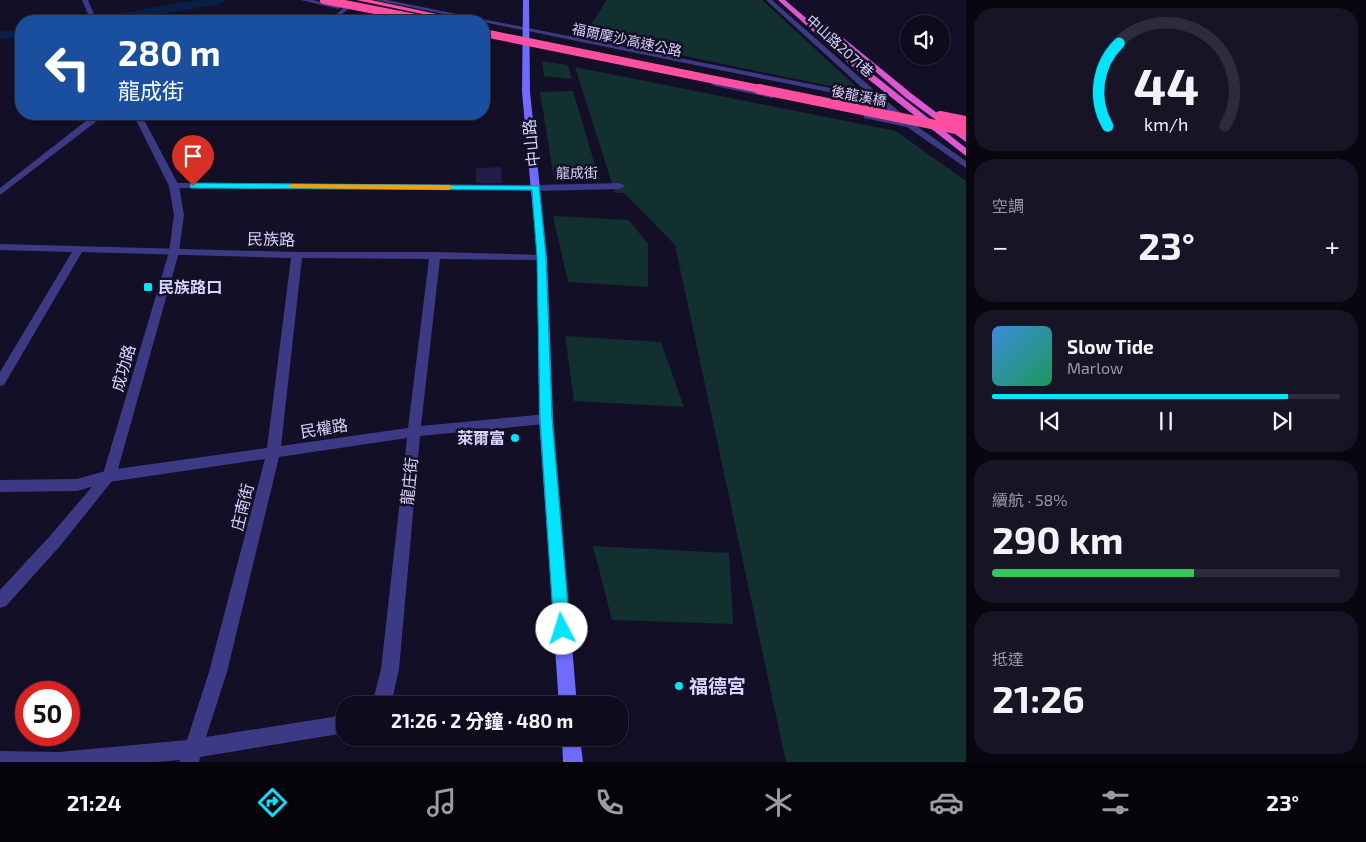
<!DOCTYPE html>
<html lang="zh-TW">
<head>
<meta charset="utf-8">
<style>
  body { margin:0; font-family:"Exo 2","Noto Sans TC",sans-serif; background:#171425; color:#f1f3f6; height:100vh; display:flex; flex-direction:column; font-size:19px; white-space:nowrap }
  * { box-sizing:border-box; margin:0 }
  p { font-size:16px; color:#9b9ba3 }
  .icon { flex:none; width:28px; height:28px; fill:none; stroke:currentColor; stroke-width:2; stroke-linecap:round; stroke-linejoin:round }
  .map { position:relative; flex:1; overflow:hidden }
  .panel { display:flex; flex-direction:column; gap:8px; padding:8px; background:#08060f; width:400px }
  .panel>* { flex:none }
  .top-card { position:absolute; left:15px; top:15px; width:475px; height:105px; border-radius:20px; box-shadow:0 1px 4px #0004,0 0 0 1px #2e2b3b; background:#1a4fa0; color:#fff; overflow:hidden }
  .buttons { position:absolute; left:900px; top:15px; display:grid; gap:10px }
  .buttons a { display:grid; place-items:center; width:50px; height:50px; border-radius:50%; background:#0e0b1c; box-shadow:0 1px 4px #0004,0 0 0 1px #2e2b3b; font-size:25px }
  .speed { position:absolute; left:15px; top:681px; display:flex; gap:10px; font-size:25px; font-weight:700; text-align:center }
  .speed>* { display:grid; place-content:center; width:65px; height:65px; border-radius:50%; background:#0e0b1c; box-shadow:0 1px 4px #0004,0 0 0 1px #2e2b3b; line-height:1 }
  .speed .limit { border:8px solid #d22; background:#fff; color:#111 }
  .pin { position:absolute; display:grid; place-items:center; width:42px; height:42px; color:#fff; margin:-51px -21px; border-radius:50% 50% 50% 0; rotate:-45deg; box-shadow:0 0 5px #0007 }
  .pin .icon { rotate:45deg }
  .me { position:absolute; width:55px; margin:-28px; rotate:355deg; stroke-linejoin:round; filter:drop-shadow(0 0 4px #0008) }
  .turn { display:flex; align-items:center; gap:18px; height:105px; padding:0 20px; font-size:22px }
  .turn .icon { width:65px; height:65px; stroke-width:2.5 }
  .turn b { display:block; font-size:35px; line-height:42px }
  .big { font-size:38px; font-weight:700; line-height:1.1 }
  .panel .tile { flex:1; display:flex; flex-direction:column; justify-content:center; gap:8px; min-width:0; padding:0 18px; border-radius:20px; background:#171425 }
  .panel .dial { align-items:center; gap:0 }
  .dial svg { height:130px; overflow:visible; fill:none; stroke:#2e2b3b; stroke-width:7; stroke-linecap:round; text-anchor:middle }
  .dial text { fill:#f1f3f6; stroke:none }
  .song { display:flex; align-items:center; gap:15px }
  .cover { width:60px; height:60px; border-radius:8px; background:linear-gradient(135deg,hsl(210 70% 55%),hsl(150 70% 35%)) }
  .played { height:5px; border-radius:2px; background:linear-gradient(90deg,#00e5ff 85%,#2e2b3b 85%) }
  .keys { display:flex; justify-content:space-around; direction:ltr }
  .heat { display:flex; justify-content:space-between; align-items:center; font-size:28px; direction:ltr }
  .charge { height:8px; border-radius:4px; background:linear-gradient(90deg,#34c759 58%,#2e2b3b 0) }
  .trip { position:absolute; left:336px; top:696px; width:292px; height:50px; border-radius:20px; background:#0e0b1c; box-shadow:0 1px 4px #0004,0 0 0 1px #2e2b3b; font-weight:700; line-height:50px; text-align:center }
  .dock { display:flex; height:80px; justify-content:space-around; align-items:center; background:#06040b; color:#9b9ba3 }
  .dock .icon { width:35px; height:35px }
  .dock .selected { color:#00e5ff }
  .dock b { font-size:22px; color:#f1f3f6 }
  main { display:flex; flex:1; min-height:0 }
  .map>svg:first-child { display:block }
  .green { fill:#12302f }
  .lines { fill:none; stroke-linecap:round; stroke-linejoin:round }
  .river { fill:#0a1f44; fill-rule:evenodd }
  .building { fill:#241b47 }
  .minor { fill:#3d3a85; fill-rule:evenodd }
  .tertiary { fill:#3d3a85; fill-rule:evenodd }
  .secondary { fill:#6f6bff; fill-rule:evenodd }
  .trunk { fill:#e055d1; fill-rule:evenodd }
  .motorway { fill:#ff4fa3; fill-rule:evenodd }
  .motorway-bridge-far1 { stroke:#ff4fa3; stroke-width:8 }
  .motorway-bridge { stroke:#ff4fa3; stroke-width:10 }
  .route { fill:#00e5ff; stroke:#0095a6 }
  .slow { fill:#f59e0b }
  .poi-dot { fill:#00e5ff; stroke:#130f26; stroke-width:2 }
  .labels { text-anchor:middle; stroke-width:5; stroke-linejoin:round; paint-order:stroke }
  .far-street-label { font-size:14px; fill:#d9d4ff; stroke:#130f26 }
  .street-label { font-size:16px; fill:#d9d4ff; stroke:#130f26 }
  .poi-label { font-size:16px; font-weight:bold; fill:#d9d4ff; stroke:#130f26; text-anchor:start }
  .near-poi-label { font-size:19px; font-weight:bold; fill:#d9d4ff; stroke:#130f26; text-anchor:start }
</style>
</head>
<body>
<main>
<div class="map">
<svg width="966" height="762" viewBox="0 0 966 762">
  <rect width="100%" height="100%" fill="#130f26"/>
  <!-- green -->
  <path class="green" d="M607,0h155l101,93 -279,-58z
    M542,61l26,4 4,14 -28,-3z
    M575,67l321,64 70,50v581h-180l-111,-517 -51,-52h-9z
    M573,91l26,88h-45l-14,-87z
    M553,216l76,4 19,24v43l-80,-5z
    M565,336l96,6 23,65 -110,-6z
    M593,546l136,7 4,71 -121,-4z"/>
  <g class="lines">
    <!-- river -->
    <path class="river" d="M197,0h28l-6,4 -97,17h-29l7,-4z
      M21,30v8l-21,1v-8z"/>
  </g>
  <!-- building -->
  <path class="building" d="M501,167l1,16h-26v-15z"/>
  <g class="lines">
    <!-- minor -->
    <path class="minor" d="M301,0h12l28,7 -3,2z
      M375,0h12l484,96 -105,-96h6l111,98 35,29 48,34v7l-59,-41 -43,-9v-4h3l33,6 -22,-18z
      M346,6l2,3 -14,12h-6z
      M712,82l60,12 4,2 -4,2 -57,-12 -4,-2z
      M100,114h10l-13,7 -97,74v-7l91,-71z
      M174,183l362,2 84,-2 5,3 -5,3 -84,2 -365,-3v-4z
      M0,244l297,8h138l111,3 1,2 -5,3 -102,-1 -19,167 125,-12 5,2 2,3 -2,3 -5,2 -126,12 -21,233 -8,36h-19l9,-36 26,-231 -128,19 -52,215 -21,65 139,-22v18l-145,24 -1,5h-20l1,-2 -23,2h-157v-11l59,1 128,-12 22,-68 56,-213 -156,23 -32,9 -77,1v-12l77,-1 32,-9 158,-22 24,-190 -209,-6 -78,133 -4,1v-14l72,-120 -72,-2zM302,258l127,1 -21,169 -127,18z"/>
    <!-- tertiary -->
    <path class="tertiary" d="M82,0h6l9,21h-6z
      M133,114h8l38,72 5,29 -5,37 -63,224 -56,70 -54,60 -6,2v-18l50,-54 53,-62 66,-222 5,-37 -5,-29z"/>
    <!-- secondary -->
    <path class="secondary" d="M523,0h6l1,92 17,165 6,162 24,286h-18l-20,-286 -2,-162 -15,-165z
      M562,738h18l3,24h-20z"/>
    <!-- trunk -->
    <path class="trunk" d="M778,0h7l75,64 106,84v8l-112,-88z
      M832,32h4l76,62 54,41v7l-60,-44 -74,-64z"/>
    <!-- motorway -->
    <path class="motorway" d="M356,0h15l99,21h-14z"/>
    <!-- motorway-bridge-far1 -->
    <path class="motorway-bridge-far1" d="M324,0l107,21
      M484,33l281,57"/>
    <!-- motorway-bridge -->
    <path class="motorway-bridge" d="M759,89l207,42
      M940,116l26,5"/>
  </g>
  <!-- route -->
  <path class="route" d="M193,183l346,3 7,71 6,162 18,210 -2,5 -6,2 -5,-2 -3,-5 -14,-210 -3,-162 -5,-67 -342,-2v-4z"/>
  <!-- slow -->
  <path class="slow" d="M292,184l157,1 4,2 -4,3 -160,-2v-3z"/>
  <!-- markers -->
  <g class="poi-dot">
    <rect x="143" y="282" width="10" height="10" rx="2.5"/>
    <circle cx="515" cy="438" r="5"/>
    <circle cx="679" cy="686" r="5"/>
  </g>
  <g class="labels">
    <!-- far-street labels -->
    <g class="far-street-label">
      <text transform="translate(627 40) rotate(12)" y="5">福爾摩沙高速公路</text>
      <text transform="translate(840 46) rotate(42)" y="5">中山路2071巷</text>
      <text transform="translate(859 96) rotate(11)" y="5">後龍溪橋</text>
      <text transform="translate(577 173) rotate(-1)" y="5">龍成街</text>
    </g>
    <!-- street labels -->
    <g class="street-label">
      <text transform="translate(531 143) rotate(-96)" y="6">中山路</text>
      <text transform="translate(271 239) rotate(1)" y="6">民族路</text>
      <text transform="translate(123 368) rotate(-74)" y="6">成功路</text>
      <text transform="translate(324 428) rotate(-9)" y="6">民權路</text>
      <text transform="translate(409 481) rotate(-84)" y="6">龍庄街</text>
      <text transform="translate(242 507) rotate(-76)" y="6">庄南街</text>
    </g>
    <!-- poi labels -->
    <g class="poi-label">
      <text x="158" y="293">民族路口</text>
      <text x="505" y="444" text-anchor="end">萊爾富</text>
    </g>
    <!-- near-poi labels -->
    <g class="near-poi-label">
      <text x="689" y="693">福德宮</text>
    </g>
  </g>
</svg>
<div class="buttons">
<a><svg class="icon" aria-label="sound" viewBox="0 0 24 24"><path d="M4 9h4l5-4v14l-5-4H4zM17 9q2 3 0 6"/></svg></a>
</div>
<div class="speed"><div class="limit">50</div></div>
<div class="pin" style="left:193px;top:186px;background:#d93025"><svg class="icon" aria-label="arrive" viewBox="0 0 24 24"><path d="M6 21V4h12l-3 4 3 4H6"/></svg></div>
<svg class="me" style="left:562px;top:629px" viewBox="-20 -20 40 40"><circle r="19" fill="#fff"/><path d="M0-13L10 11 0 6-10 11z" fill="#00e5ff"/></svg>
<div class="trip">21:26 · 2 分鐘 · 480 m</div>
<div class="top-card">
<div class="turn"><svg class="icon" aria-label="left" viewBox="0 0 24 24"><path d="M17 20v-9H6M10 6l-5 5 5 5"/></svg><div><b>280 m</b>龍成街</div></div>
</div>
</div>
<section class="panel">
<div class="tile dial"><svg viewBox="0 0 100 80">
<path d="M14 69A42 42 0 1 1 86 69"/>
<path d="M14 69A42 42 0 0 1 21 18" stroke="#00e5ff"/>
<text x="50" y="56" font-size="32" font-weight="700">44</text>
<text x="50" y="72" font-size="11">km/h</text>
</svg></div>
<div class="tile"><p>空調</p>
<div class="heat"><a>−</a><b class="big">23°</b><a>+</a></div>
</div>
<div class="tile">
<div class="song"><i class="cover"></i><div><b>Slow Tide</b><p>Marlow</p></div></div>
<div class="played"></div>
<div class="keys"><svg class="icon" aria-label="previous" viewBox="0 0 24 24"><path d="M18 5L8 12l10 7zM5 5v14"/></svg><svg class="icon" aria-label="pause" viewBox="0 0 24 24"><path d="M8 5v14M16 5v14"/></svg><svg class="icon" aria-label="next" viewBox="0 0 24 24"><path d="M6 5l10 7-10 7zM19 5v14"/></svg></div>
</div>
<div class="tile"><p>續航 · 58%</p><b class="big">290 km</b><div class="charge"></div></div>
<div class="tile"><p>抵達</p><b class="big">21:26</b></div>
</section>
</main>
<nav class="dock">
<b>21:24</b>
<svg class="icon selected" aria-label="directions" viewBox="0 0 24 24"><path d="M12 3l9 9-9 9-9-9zM9 14v-3h6M13 9l2 2-2 2"/></svg>
<svg class="icon" aria-label="music" viewBox="0 0 24 24"><path d="M9 18V5l10-2v13"/><circle cx="6" cy="18" r="3"/><circle cx="16" cy="16" r="3"/></svg>
<svg class="icon" aria-label="phone" viewBox="0 0 24 24"><path d="M5 4h4l2 5-3 2q2 4 5 5l2-3 5 2v4C11 20 4 13 5 4z"/></svg>
<svg class="icon" aria-label="climate" viewBox="0 0 24 24"><path d="M12 3v18M4 7l16 10M4 17L20 7"/></svg>
<svg class="icon" aria-label="car" viewBox="0 0 24 24"><path d="M5 17H2v-5l4-1 3-4h7l3 4 3 1v5h-3M9 17h6M6 11h13"/><circle cx="7" cy="17" r="2"/><circle cx="17" cy="17" r="2"/></svg>
<svg class="icon" aria-label="filters" viewBox="0 0 24 24"><path d="M4 7h16M4 17h16"/><circle cx="9" cy="7" r="2"/><circle cx="15" cy="17" r="2"/></svg>
<b>23°</b>
</nav>
</body>
</html>
